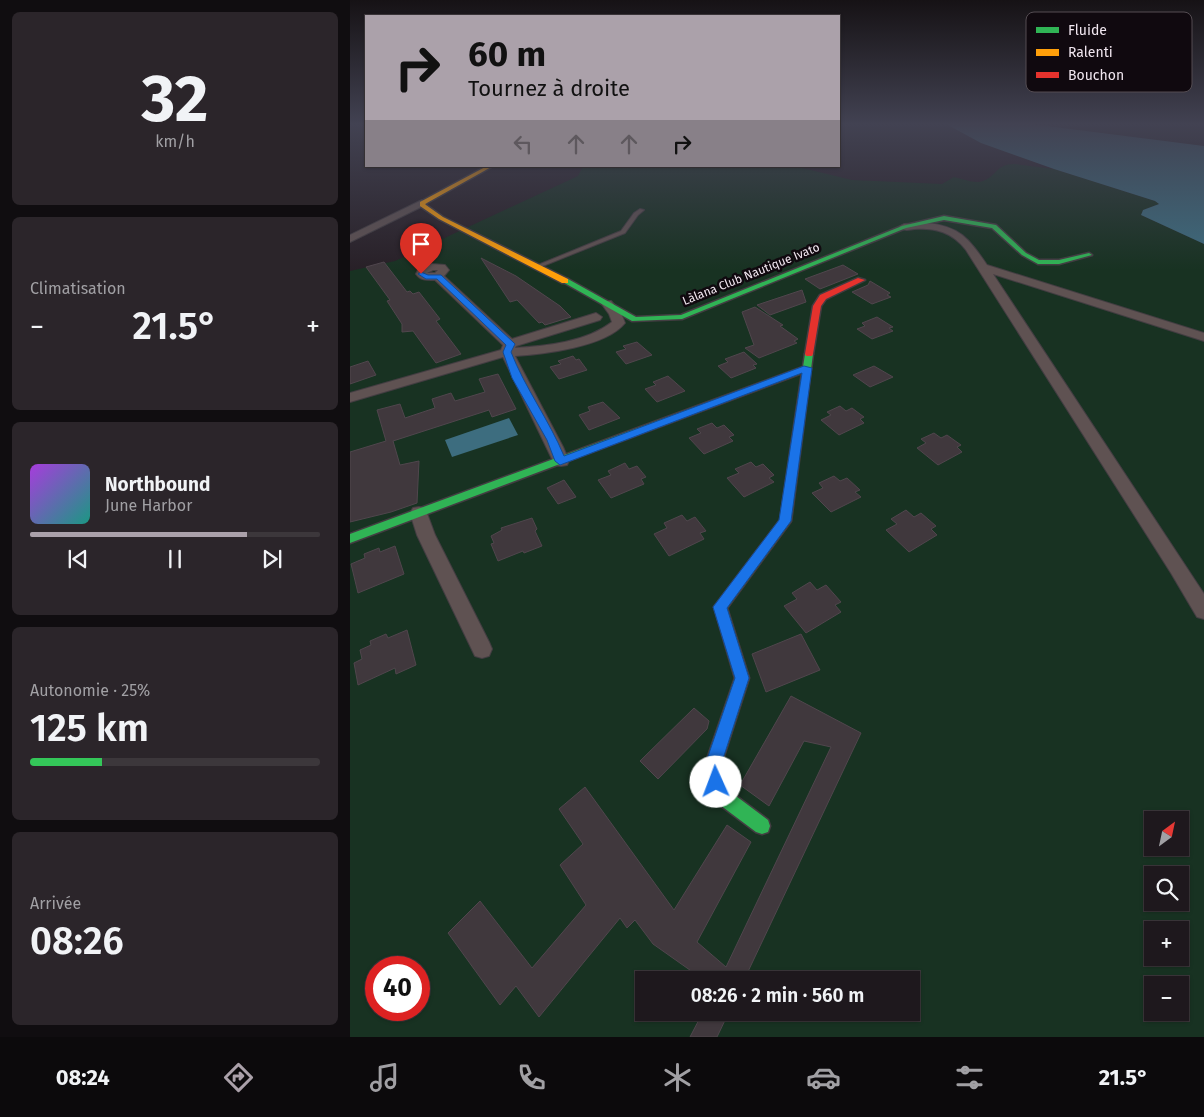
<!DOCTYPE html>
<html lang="fr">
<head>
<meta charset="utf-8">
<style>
  body { margin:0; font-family:"Fira Sans",sans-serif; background:#2b252a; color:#f1f3f6; height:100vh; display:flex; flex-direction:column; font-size:19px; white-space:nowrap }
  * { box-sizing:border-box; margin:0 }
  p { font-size:16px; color:#a1a0a4 }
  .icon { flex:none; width:28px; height:28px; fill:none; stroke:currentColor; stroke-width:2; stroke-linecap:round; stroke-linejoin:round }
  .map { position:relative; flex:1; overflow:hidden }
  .drawer { display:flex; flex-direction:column; gap:12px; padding:12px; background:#100d10; width:350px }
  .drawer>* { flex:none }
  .banner { position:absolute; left:15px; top:15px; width:475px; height:152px; border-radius:0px; box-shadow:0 1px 4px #0004,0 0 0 1px #3c373b; background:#aba1aa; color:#111; overflow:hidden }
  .needle { width:32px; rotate:33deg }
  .fabs { position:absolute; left:794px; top:811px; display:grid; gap:10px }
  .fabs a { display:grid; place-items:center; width:45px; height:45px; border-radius:0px; background:#1e181d; box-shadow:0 1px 4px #0004,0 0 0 1px #3c373b; font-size:25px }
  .speed { position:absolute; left:15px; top:956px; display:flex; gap:10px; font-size:25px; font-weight:700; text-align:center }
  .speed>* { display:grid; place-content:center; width:65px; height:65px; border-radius:50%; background:#1e181d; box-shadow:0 1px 4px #0004,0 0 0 1px #3c373b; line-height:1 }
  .speed .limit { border:8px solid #d22; background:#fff; color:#111 }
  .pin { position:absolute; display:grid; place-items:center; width:42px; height:42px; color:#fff; margin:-51px -21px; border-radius:50% 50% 50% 0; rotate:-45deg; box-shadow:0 0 5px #0007 }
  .pin .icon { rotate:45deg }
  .me { position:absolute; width:55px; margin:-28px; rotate:358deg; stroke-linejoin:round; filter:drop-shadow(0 0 4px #0008) }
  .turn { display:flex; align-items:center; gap:18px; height:105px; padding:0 20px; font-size:22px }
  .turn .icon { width:65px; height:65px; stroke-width:2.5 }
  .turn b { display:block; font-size:35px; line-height:42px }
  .lanes { display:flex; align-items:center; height:48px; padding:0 20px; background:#0003; justify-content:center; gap:25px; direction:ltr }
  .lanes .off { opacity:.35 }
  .big { font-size:38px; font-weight:600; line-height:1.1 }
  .drawer .widget { flex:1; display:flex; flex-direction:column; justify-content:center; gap:8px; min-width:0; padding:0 18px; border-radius:8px; background:#2b252a }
  .drawer .dial { align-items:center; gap:0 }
  .dial b { font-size:65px; line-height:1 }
  .song { display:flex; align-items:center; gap:15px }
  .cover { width:60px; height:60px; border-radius:8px; background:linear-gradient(135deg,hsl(280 70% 55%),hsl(170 70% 35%)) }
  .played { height:5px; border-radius:2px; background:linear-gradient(90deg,#aba1aa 75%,#3c373b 75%) }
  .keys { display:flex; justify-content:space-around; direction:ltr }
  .heat { display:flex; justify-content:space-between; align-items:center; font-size:28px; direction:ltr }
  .charge { height:8px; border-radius:4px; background:linear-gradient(90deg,#34c759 25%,#3c373b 0) }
  .trip { position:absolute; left:285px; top:971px; width:285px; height:50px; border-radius:0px; background:#1e181d; box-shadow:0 1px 4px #0004,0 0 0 1px #3c373b; font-weight:600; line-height:50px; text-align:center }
  .menu { display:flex; height:80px; justify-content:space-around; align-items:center; background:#0c0a0c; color:#a1a0a4 }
  .menu .icon { width:35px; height:35px }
  .menu .on { color:#aba1aa }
  .menu b { font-size:22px; color:#f1f3f6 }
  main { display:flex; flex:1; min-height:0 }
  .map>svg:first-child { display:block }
  .green { fill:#183222; fill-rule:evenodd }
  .water { fill:#3d6d7f }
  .building { fill:#40383d; stroke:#50464d }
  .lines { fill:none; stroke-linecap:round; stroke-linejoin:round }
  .lane-casing { stroke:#433d42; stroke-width:2 }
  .street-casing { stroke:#433d42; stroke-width:2 }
  .fast-casing { stroke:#433d42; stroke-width:3 }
  .slow-casing { stroke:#433d42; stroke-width:3 }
  .jam-casing { stroke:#433d42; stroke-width:3 }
  .lane { fill:#5f5252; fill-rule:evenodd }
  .street { fill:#5f5252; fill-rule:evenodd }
  .fast { fill:#30b455; fill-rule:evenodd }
  .slow { fill:#ff9f0a; fill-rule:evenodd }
  .jam { fill:#e5322d; fill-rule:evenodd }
  .route { fill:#1a73e8; stroke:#114b97 }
  .labels { text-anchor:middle; stroke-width:5; stroke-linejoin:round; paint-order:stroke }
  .far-street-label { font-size:12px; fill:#f1e7f0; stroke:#10090f }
  .key { fill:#10090f; stroke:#544c52; stroke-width:1 }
  .key-label { font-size:14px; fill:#f1e7f0 }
</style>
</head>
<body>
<main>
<section class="drawer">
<div class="widget dial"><b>32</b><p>km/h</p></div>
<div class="widget"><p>Climatisation</p>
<div class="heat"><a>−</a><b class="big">21.5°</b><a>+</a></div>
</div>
<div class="widget">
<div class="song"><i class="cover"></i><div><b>Northbound</b><p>June Harbor</p></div></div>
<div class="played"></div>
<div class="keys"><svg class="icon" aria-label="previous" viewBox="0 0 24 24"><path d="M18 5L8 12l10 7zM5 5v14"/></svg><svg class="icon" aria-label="pause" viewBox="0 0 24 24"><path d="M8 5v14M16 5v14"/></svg><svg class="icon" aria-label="next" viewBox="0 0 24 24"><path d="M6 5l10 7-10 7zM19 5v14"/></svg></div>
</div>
<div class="widget"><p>Autonomie · 25%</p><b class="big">125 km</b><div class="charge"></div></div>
<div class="widget"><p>Arrivée</p><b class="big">08:26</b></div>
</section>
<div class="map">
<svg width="854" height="1037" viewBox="0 0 854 1037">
  <rect width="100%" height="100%" fill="#282027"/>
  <!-- green -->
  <path class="green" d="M664,164l40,5 101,32 4,3 -16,6 -2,5 63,29v793h-854v-766l45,-10 183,-85 5,-10h211l58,14 90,4 12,-7c9,2 21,7 29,4 14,-5 13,-17 31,-17zM802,820h28v28h-28zM802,875h28v27h-28zM802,930h28v28h-28zM26,968h43v42h-43zM294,980h267v32h-267zM802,985h28v27h-28z"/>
  <!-- water -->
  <path class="water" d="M596,124h85l173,22v98l-63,-29 2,-5 16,-6 -4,-3 -101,-32 -73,-26z
    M159,418l9,17 -66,22 -7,-17z"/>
  <!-- building -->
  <path class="building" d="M131,258l35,18 44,30 11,11 -26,8 -3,-3 -3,1 -22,-23 -7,2z
    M34,262l23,30 3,-1 3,3 6,-2 21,27 -4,2 25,33 -25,9 -23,-32 -11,1v-8l-15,-23 3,-1 -24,-33z
    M493,265l15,9 -38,15 -15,-10z
    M520,281l20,12 -3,2 4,2 -19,7 -20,-12 16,-7z
    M452,290l4,12 -36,13 -13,-10z
    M405,307l28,18 -3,1 18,13 -4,2 3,2 -38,15 -14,-10 9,-3 -12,-33z
    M527,317l16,10 -4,1 4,3 -21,8 -15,-10 8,-3 -3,-3z
    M287,342l15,13 -26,9 -10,-12 10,-3 -3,-3z
    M394,352l13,12 -4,1 3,3 -25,10 -13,-12 10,-4 -3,-3z
    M223,356l3,4 3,-1 8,11 -28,9 -9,-12 11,-3 -3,-3z
    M18,361l8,14 -26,9v-17z
    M524,366l19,11 -23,10 -17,-12z
    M148,374l18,35 -24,8 -3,-7 -96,31 7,24 19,-4 -2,42 -26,9 -41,10v-70l36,-11 -9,-31 23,-6 5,14 30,-10 -3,-9 19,-6 4,8 30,-9 -6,-13z
    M318,376l17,15 -28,11 -12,-13 11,-4 -3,-3z
    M253,402l17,16 -31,12 -10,-15 11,-4 -2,-4z
    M490,406l6,5 6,-3 12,9 -4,2 4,4 -25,12 -18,-15 10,-5 -4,-3z
    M362,423l5,5 7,-3 10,10 -5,2 4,4 -29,13 -15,-16 12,-5 -4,-4z
    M584,433l7,5 6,-3 14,10 -4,2 5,5 -24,13 -21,-17 9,-5 -5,-4z
    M401,462l5,5 7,-3 11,11 -5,3 5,4 -30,15 -17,-19 12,-5 -4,-4z
    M275,463l4,6 8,-3 9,11 -5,2 3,5 -33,14 -13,-18 13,-5 -3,-4z
    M484,476l6,5 7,-3 13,12 -5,2 6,5 -30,15 -19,-19 11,-5 -4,-5z
    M214,480l12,17 -18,7 -11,-16z
    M556,510l8,7 7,-4 15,13 -5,3 6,6 -28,17 -23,-22 11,-6 -6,-5z
    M332,515l5,6 8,-4 11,14 -6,2 4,6 -35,17 -15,-22 13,-6 -3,-5z
    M182,518l5,11 -2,2 7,15 -18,7 -1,-2 -25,10 -7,-17 3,-1 -3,-7 11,-6 -1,-2z
    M45,546l9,28 -46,19 -7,-29 14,-6 -1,-4 15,-6 1,4z
    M460,582l7,8 9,-5 15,17 -6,3 6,7 -35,21 -22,-27 13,-7 -5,-6z
    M57,630l9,35 -20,9 -1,-6 -37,17 -4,-22 8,-4 -2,-9 11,-5 -1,-4 16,-7 2,4z
    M451,634l19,36 -54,22 -14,-38z
    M441,696l70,37 -117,247h-40l-51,-36 -18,-24 -8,8 -7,-10 -81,99 -23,-31 -16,19 -52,-72 32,-32 52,67 54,-63 -26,-40 23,-21 -24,-35 26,-22 89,123 53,-85 24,17 -54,100 29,25 105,-220 -27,-6 -35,65 -29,-21z
    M344,708l15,13 -2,8 -49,50 -18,-18z
    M353,1012h26l-12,25h-27z"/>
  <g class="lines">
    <defs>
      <path id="lane" d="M290,209l4,1 -6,5 -13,18 -87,35 -5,-1 88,-36 13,-18z"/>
      <path id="street" d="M72,200l5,3 -2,2 -75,37v-7z
        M576,223c34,3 43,16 61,42l217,68v8l-211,-67 211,320v25l-7,-2 -26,-44 -205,-323c-14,-18 -30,-22 -52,-21 -6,1 -10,2 -15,-2l5,-3z
        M82,264l13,1 4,5 -5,6 68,63 84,-26 6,4 -2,3 -84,26 -1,2c32,-2 71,-6 97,-26l-3,-8 -8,-11 2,-2h8l10,12 4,10c-19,24 -81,31 -110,33l48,91 6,14 -2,4 -6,1 -6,-1 -2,-4 -50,-104 -153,45v-9l151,-43 2,-5 -68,-65c-8,0 -14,1 -19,-6l3,-6zM83,270h5l-3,3h-8z
        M69,507l6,1 10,27 54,107 3,7 -3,7 -7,2 -7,-2 -58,-121 -7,-22 3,-5z"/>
      <path id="fast" d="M594,216l52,9 30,28 13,7h20l30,-7 3,2 -33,9h-21l-16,-9 -30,-27 -48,-8 -38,8 -224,91 -50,2 -71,-40 7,-2 68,38 45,-2 221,-89z
        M459,351l4,3 -22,167 -64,87 22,70 -27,84 2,18 8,13 36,27 2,6 -2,6 -6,2 -6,-2 -36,-27 -12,-23 -2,-20 29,-84 -21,-71 66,-87 22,-147 -452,170v-9l453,-167 2,-13z"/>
      <path id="slow" d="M137,166h6l-68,38 1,1 17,12 125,62v4h-6l-123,-64 -19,-13v-4z"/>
      <path id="jam" d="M508,278l7,2 -39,19 -5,7 -8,48 -1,2h-6l-1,-2 8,-48 7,-11z"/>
    </defs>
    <!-- lane casing -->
    <use href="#lane" class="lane-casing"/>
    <!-- street casing -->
    <use href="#street" class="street-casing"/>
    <!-- fast casing -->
    <use href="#fast" class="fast-casing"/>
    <!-- slow casing -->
    <use href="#slow" class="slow-casing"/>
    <!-- jam casing -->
    <use href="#jam" class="jam-casing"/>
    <!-- lane -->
    <use href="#lane" class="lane"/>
    <!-- street -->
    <use href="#street" class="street"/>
    <!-- fast -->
    <use href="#fast" class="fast"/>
    <!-- slow -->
    <use href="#slow" class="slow"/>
    <!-- jam -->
    <use href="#jam" class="jam"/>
  </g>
  <!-- sky -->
  <linearGradient id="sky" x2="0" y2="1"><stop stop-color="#161215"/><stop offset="0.46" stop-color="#424252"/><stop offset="1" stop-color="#424252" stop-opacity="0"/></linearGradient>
  <rect width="854" height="270" fill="url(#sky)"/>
  <!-- route -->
  <path class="route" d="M71,272l7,3h13l72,67 2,2 -4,8c14,36 38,68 53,104l240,-90 8,2 -21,153 -64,87 22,70 -27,84 2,20 -2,6 -6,2 -5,-2 -5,-26 29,-84 -22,-71 66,-87 23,-147 -242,92 -5,-4 -8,-21 -35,-62 -9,-26 3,-7 -69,-66h-11l-8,-5z"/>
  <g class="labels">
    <!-- far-street labels -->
    <g class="far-street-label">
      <text transform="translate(401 274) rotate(-22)" y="4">Làlana Club Nautique Ivato</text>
    </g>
  </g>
  <!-- legend -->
  <rect x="676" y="12" width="166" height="80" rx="8" class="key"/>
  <rect x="686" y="27" width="23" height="6" fill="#30b455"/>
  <rect x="686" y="49" width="23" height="7" fill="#ff9f0a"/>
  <rect x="686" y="72" width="23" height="6" fill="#e5322d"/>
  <g class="key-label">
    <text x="718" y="35">Fluide</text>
    <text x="718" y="57">Ralenti</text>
    <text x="718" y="80">Bouchon</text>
  </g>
</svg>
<div class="fabs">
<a><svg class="needle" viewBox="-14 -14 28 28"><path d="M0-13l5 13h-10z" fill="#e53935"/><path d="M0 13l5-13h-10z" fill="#a1a0a4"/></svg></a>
<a><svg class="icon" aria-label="search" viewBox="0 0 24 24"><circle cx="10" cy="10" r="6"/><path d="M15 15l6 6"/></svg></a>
<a>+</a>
<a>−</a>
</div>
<div class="speed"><div class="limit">40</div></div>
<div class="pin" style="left:71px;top:274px;background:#d93025"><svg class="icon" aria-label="arrive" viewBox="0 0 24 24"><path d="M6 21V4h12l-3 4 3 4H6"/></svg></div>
<svg class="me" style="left:366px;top:782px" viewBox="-20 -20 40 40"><circle r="19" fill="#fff"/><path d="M0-13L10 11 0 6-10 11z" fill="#1a73e8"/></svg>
<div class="trip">08:26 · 2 min · 560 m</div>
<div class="banner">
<div class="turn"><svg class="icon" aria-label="right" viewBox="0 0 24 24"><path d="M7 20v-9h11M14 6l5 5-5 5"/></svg><div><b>60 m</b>Tournez à droite</div></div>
<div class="lanes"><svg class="icon off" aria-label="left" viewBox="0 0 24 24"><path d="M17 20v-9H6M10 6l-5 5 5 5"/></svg><svg class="icon off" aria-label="ahead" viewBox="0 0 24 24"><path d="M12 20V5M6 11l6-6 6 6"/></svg><svg class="icon off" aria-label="ahead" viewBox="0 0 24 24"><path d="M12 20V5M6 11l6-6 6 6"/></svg><svg class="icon" aria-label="right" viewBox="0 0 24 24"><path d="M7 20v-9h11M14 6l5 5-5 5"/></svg></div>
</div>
</div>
</main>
<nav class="menu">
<b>08:24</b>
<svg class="icon on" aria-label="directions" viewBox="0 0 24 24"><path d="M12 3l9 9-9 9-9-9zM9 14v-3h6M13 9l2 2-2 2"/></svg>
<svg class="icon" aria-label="music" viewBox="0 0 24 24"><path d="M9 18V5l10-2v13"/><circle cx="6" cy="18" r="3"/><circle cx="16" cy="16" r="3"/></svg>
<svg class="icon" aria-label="phone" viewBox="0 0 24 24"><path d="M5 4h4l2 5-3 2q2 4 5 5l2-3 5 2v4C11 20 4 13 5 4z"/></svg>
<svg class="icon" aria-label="climate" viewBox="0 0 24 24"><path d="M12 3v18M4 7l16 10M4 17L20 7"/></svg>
<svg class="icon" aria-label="car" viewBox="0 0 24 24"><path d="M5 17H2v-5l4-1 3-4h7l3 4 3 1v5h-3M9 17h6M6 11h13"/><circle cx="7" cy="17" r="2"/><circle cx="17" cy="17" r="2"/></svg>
<svg class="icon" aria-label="filters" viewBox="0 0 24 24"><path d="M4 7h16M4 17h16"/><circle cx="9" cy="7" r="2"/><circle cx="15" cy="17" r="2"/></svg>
<b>21.5°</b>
</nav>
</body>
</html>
